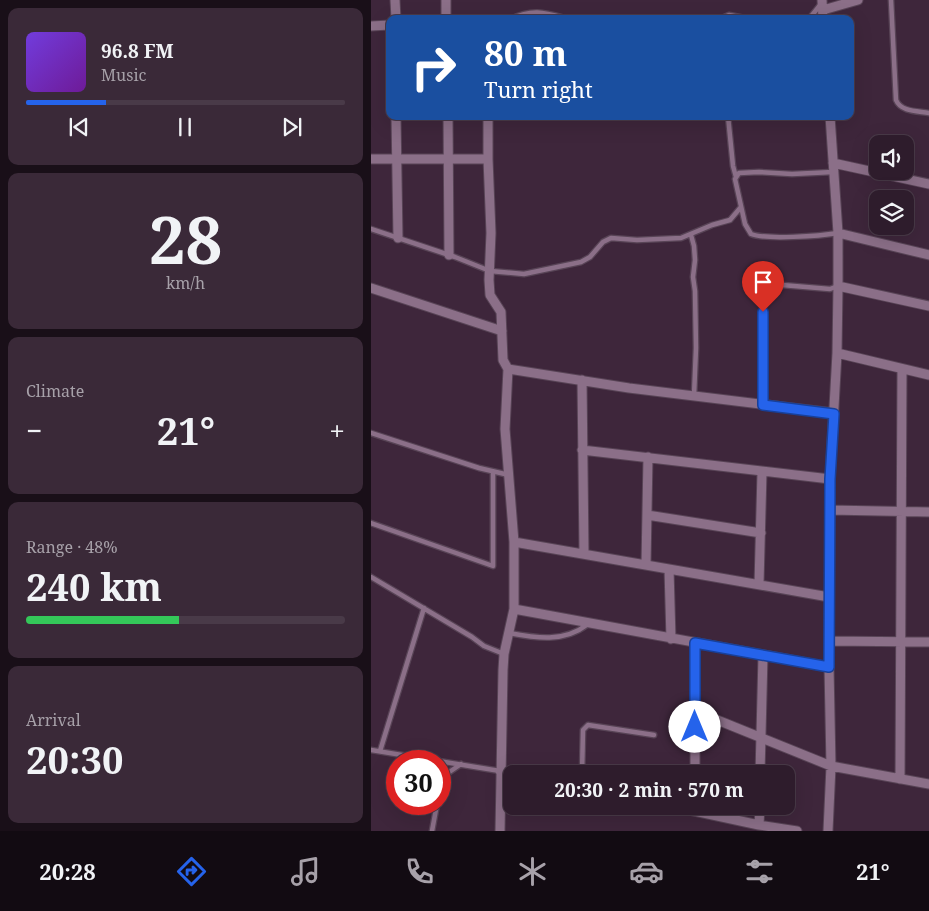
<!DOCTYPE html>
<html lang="en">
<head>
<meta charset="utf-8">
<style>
  body { margin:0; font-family:"Noto Serif",serif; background:#3a2938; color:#f1f3f6; height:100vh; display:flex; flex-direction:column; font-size:19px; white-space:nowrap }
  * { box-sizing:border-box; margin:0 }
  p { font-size:16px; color:#a7a1a9 }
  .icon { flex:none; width:28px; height:28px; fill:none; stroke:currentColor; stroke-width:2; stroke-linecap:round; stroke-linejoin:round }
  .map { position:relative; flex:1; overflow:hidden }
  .side { display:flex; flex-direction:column; gap:8px; padding:8px; background:#190f18; width:371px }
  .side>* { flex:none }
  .banner { position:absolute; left:15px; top:15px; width:468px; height:105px; border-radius:10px; box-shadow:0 5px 20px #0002,0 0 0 1px #493a48; background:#1a4fa0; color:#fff; overflow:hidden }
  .buttons { position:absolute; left:498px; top:135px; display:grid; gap:10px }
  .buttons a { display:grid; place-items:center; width:45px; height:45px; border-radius:10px; background:#2e1c2c; box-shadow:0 5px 20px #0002,0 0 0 1px #493a48; font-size:25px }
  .speed { position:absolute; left:15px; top:750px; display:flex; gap:10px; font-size:25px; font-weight:700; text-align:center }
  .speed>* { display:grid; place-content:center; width:65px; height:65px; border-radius:50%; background:#2e1c2c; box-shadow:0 5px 20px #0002,0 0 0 1px #493a48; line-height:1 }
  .speed .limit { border:8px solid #d22; background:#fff; color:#111 }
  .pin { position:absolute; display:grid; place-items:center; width:42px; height:42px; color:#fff; margin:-51px -21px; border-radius:50% 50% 50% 0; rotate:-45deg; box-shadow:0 0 5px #0007 }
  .pin .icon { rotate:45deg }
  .me { position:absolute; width:55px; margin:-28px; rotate:0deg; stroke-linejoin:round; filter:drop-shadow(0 0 4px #0008) }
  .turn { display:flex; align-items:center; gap:18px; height:105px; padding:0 15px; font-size:22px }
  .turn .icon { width:65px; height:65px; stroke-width:2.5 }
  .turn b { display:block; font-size:35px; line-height:42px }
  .big { font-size:38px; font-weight:700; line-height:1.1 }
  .side .tile { flex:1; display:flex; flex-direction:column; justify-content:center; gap:8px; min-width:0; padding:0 18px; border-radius:10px; background:#3a2938 }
  .side .dial { align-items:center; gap:0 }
  .dial b { font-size:65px; line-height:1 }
  .song { display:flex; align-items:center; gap:15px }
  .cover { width:60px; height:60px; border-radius:8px; background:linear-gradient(135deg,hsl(260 70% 55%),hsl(280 70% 35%)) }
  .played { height:5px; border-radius:2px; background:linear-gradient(90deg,#2563eb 25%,#493a48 25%) }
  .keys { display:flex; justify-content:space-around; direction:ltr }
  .heat { display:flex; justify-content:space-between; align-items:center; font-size:28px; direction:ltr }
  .charge { height:8px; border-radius:4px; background:linear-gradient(90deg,#34c759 48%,#493a48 0) }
  .trip { position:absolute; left:132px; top:765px; width:292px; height:50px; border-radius:10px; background:#2e1c2c; box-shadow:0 5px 20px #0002,0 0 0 1px #493a48; font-weight:700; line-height:50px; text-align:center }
  .menu { display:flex; height:80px; justify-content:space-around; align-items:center; background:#120b12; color:#a7a1a9 }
  .menu .icon { width:35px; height:35px }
  .menu .selected { color:#2563eb }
  .menu b { font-size:22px; color:#f1f3f6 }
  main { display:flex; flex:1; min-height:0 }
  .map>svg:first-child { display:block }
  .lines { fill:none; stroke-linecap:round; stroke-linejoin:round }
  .service-casing { stroke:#584456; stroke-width:7 }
  .minor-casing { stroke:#584456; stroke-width:11 }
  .service { stroke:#8b6f88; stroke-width:4.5 }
  .minor { stroke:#8b6f88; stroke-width:9 }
  .route-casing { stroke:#184099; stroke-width:12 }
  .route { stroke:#2563eb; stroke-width:9 }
</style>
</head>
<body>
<main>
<section class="side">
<div class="tile">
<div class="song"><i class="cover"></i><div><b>96.8 FM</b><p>Music</p></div></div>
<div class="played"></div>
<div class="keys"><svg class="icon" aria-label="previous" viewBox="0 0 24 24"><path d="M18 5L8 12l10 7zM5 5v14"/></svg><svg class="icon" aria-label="pause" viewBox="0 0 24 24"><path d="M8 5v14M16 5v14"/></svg><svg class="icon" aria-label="next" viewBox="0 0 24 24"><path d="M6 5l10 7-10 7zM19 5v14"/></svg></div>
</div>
<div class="tile dial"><b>28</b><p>km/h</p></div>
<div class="tile"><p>Climate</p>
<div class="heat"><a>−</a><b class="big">21°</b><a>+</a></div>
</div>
<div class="tile"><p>Range · 48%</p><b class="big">240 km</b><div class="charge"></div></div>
<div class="tile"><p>Arrival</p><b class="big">20:30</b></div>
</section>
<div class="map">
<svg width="558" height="831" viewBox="0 0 558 831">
  <rect width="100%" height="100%" fill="#3e263b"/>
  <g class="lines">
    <defs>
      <path id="service" d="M520,0l5,100c5,12 21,11 33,13
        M140,19c22,-11 35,-6 57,0
        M349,19l9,-4 21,4
        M438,19l12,-15
        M357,116l5,50 3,11
        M462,172l-41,2 -33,-2 -20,1 -4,6 10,45 6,10c15,6 69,2 87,-1
        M0,229l84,28 35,14 34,3 57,-12 9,-5 13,-15 8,-4 26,2 44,-2 31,-13 18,-5 11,-13
        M320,235l3,11 1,14 -2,17 2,14 1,57 -2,48
        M392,404v-113l3,-5 4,-2 60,5 8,-3
        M0,433l108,35 30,7
        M0,523l122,43v-94
        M0,577l101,60 12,9 20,8
        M138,633c27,5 55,10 79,-9
        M0,750l129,21
        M9,751l44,-143
        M211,774l1,-44 5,-5 66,10
        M69,791l5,-16 16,-11
        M61,831l5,-27"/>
      <path id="minor" d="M24,0l1,19
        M75,0v19
        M451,0l1,19
        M452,10l35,-10
        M0,26l19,-1
        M25,116l2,122
        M77,116l1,139
        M117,116v43l3,74 -2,47 1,15 11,17 2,48 5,9 -3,60 9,113v67l-10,45 -1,16 -3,161
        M0,159h117
        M462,163l96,21
        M467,233l91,22
        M467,286l91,20
        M0,288l131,43
        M466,353l92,22
        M137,369l121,19 205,25
        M211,380l2,173
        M211,450l248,29
        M459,510l99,2
        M276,515l114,18
        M143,542l315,55
        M275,565l2,-108
        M298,569l2,70
        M388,584l3,-112
        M143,609l315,58
        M458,641l100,1
        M324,643v131
        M324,711l136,55 98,18
        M129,771l13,3
        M389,774l3,-119
        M529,779l2,-410
        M300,806l88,19 38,6
        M388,825l1,-19
        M457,831l3,-65 -2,-99 1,-188 7,-126 1,-67v-53l-8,-117"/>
    </defs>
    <!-- service casing -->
    <use href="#service" class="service-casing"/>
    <!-- minor casing -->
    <use href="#minor" class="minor-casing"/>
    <!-- service -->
    <use href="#service" class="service"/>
    <!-- minor -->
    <use href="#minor" class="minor"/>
  </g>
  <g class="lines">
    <defs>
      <path id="route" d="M324,727v-84l134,24 1,-188 4,-65 -71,-9v-93"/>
    </defs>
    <!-- route casing -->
    <use href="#route" class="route-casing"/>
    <!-- route -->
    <use href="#route" class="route"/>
  </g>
</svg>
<div class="buttons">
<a><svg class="icon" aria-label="sound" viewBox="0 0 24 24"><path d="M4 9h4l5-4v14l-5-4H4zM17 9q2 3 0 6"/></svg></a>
<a><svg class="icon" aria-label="layers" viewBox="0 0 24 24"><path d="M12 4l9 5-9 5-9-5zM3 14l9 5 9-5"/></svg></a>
</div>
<div class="speed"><div class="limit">30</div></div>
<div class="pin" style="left:392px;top:312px;background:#d93025"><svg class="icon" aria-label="arrive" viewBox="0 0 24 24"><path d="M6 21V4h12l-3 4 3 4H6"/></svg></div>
<svg class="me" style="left:324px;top:727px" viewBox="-20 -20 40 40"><circle r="19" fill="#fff"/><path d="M0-13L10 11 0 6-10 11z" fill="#2563eb"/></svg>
<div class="trip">20:30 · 2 min · 570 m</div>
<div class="banner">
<div class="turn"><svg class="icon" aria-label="right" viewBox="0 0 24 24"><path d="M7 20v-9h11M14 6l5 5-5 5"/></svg><div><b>80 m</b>Turn right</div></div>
</div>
</div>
</main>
<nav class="menu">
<b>20:28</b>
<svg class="icon selected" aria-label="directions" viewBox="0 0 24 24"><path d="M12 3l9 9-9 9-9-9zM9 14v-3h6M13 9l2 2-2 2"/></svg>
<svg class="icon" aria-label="music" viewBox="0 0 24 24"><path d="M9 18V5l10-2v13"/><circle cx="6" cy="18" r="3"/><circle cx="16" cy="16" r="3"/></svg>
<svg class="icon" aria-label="phone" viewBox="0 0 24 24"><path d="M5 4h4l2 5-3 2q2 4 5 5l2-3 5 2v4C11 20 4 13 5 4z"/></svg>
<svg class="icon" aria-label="climate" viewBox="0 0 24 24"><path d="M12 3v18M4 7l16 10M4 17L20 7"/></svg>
<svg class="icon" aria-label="car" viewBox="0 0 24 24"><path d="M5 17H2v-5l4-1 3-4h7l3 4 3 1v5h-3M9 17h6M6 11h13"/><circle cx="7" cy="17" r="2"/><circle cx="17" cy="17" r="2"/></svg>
<svg class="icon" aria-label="filters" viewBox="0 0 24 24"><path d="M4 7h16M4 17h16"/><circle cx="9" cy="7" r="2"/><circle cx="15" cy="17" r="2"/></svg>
<b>21°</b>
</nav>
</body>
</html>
